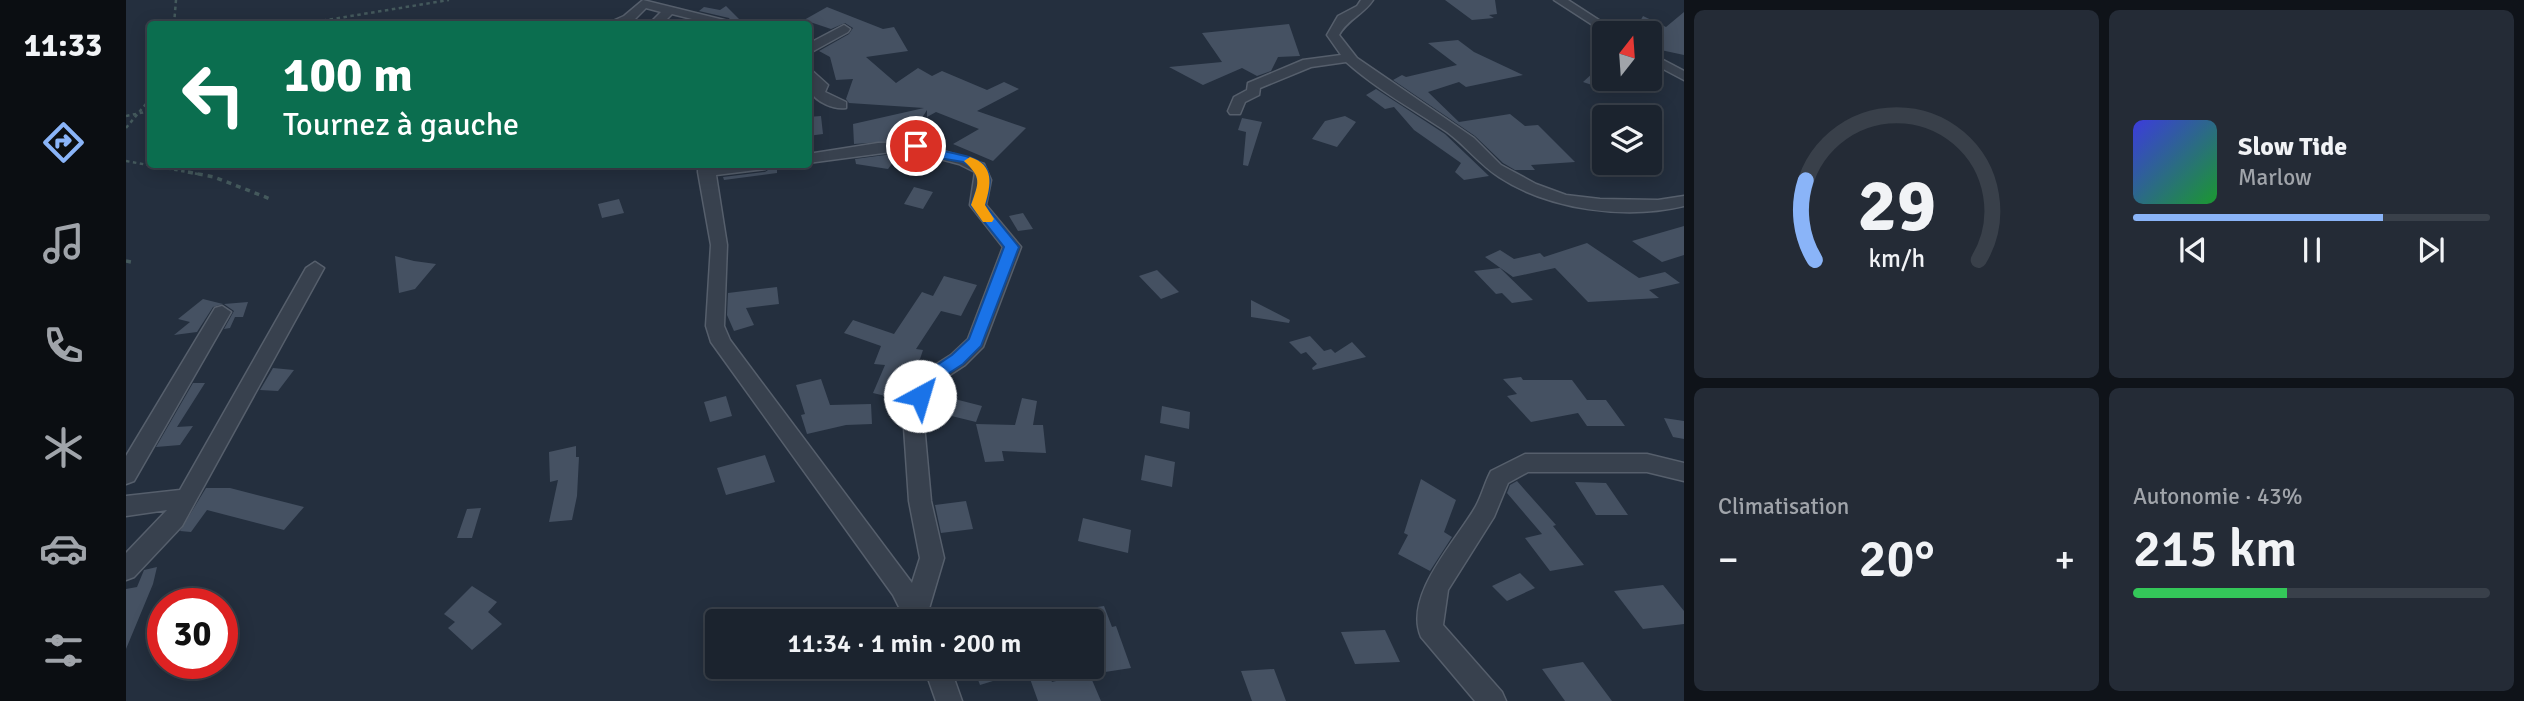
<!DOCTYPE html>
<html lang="fr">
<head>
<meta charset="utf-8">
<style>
  body { margin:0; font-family:Signika,sans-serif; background:#242b36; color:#f1f3f6; height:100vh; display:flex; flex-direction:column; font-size:26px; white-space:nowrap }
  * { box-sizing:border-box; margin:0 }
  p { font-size:23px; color:#a0a4aa }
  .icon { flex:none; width:38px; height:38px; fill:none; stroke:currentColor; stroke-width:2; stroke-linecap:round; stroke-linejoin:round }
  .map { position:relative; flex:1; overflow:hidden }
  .details { display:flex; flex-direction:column; gap:10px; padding:10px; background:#0f1319; width:840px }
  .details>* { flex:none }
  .hud { position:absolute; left:21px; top:21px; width:665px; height:147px; border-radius:7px; box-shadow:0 4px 18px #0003,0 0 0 2px #39404a; background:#0b6e4f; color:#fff; overflow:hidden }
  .needle { width:46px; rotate:17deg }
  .buttons { position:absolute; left:1466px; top:21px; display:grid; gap:14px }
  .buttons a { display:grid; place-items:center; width:70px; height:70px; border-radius:7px; background:#1b232e; box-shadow:0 4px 18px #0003,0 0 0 2px #39404a; font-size:35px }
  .speed { position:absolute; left:21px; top:588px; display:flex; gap:14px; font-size:35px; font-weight:700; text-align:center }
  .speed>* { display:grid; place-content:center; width:91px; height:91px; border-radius:50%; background:#1b232e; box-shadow:0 4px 18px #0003,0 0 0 2px #39404a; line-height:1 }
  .speed .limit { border:10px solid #d22; background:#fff; color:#111 }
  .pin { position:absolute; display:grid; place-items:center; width:60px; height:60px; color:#fff; margin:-30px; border:4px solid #fff; border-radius:50%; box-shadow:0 2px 7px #0007 }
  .me { position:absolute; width:77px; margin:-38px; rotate:39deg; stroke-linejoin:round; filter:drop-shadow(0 0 5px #0008) }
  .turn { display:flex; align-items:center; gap:24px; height:147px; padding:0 21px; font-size:32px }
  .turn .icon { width:91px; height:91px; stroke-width:2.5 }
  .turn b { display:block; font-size:49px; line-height:60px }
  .big { font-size:52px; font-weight:600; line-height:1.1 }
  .details .card { flex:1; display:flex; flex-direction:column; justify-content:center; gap:10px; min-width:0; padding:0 24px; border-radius:10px; background:#242b36 }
  .details .dial { align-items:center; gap:0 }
  .dial svg { height:182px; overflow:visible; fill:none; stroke:#39404a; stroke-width:7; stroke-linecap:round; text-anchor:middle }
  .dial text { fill:#f1f3f6; stroke:none }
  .song { display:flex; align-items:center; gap:21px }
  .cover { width:84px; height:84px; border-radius:10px; background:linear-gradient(135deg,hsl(240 70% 55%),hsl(130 70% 35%)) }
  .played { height:7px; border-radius:4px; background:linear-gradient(90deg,#8ab4f8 70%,#39404a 70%) }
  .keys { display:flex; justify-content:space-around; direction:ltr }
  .heat { display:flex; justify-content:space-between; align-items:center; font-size:38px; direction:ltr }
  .charge { height:10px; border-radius:5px; background:linear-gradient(90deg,#34c759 43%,#39404a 0) }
  .details .tiles { flex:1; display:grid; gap:10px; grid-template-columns:repeat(2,1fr) }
  .trip { position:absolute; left:579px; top:609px; width:399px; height:70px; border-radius:7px; background:#1b232e; box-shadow:0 4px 18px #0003,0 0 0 2px #39404a; font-weight:600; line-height:70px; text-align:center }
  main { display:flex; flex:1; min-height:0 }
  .tab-bar { display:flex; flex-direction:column; width:126px; justify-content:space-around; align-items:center; background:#0b0e12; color:#a0a4aa }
  .tab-bar .icon { width:49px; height:49px }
  .tab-bar .active { color:#8ab4f8 }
  .tab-bar b { font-size:32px; color:#f1f3f6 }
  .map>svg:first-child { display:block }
  .building { fill:#455162 }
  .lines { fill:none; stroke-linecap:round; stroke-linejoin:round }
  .minor-casing { stroke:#565f6c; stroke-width:3 }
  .path-far1 { stroke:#44595c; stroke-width:2.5; stroke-dasharray:3.5 3.5; stroke-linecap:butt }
  .path { stroke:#44595c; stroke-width:3.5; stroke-dasharray:5 5; stroke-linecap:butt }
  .minor { fill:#38414e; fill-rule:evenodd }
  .route { fill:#1a73e8; stroke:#114b97; stroke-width:2 }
  .slow { fill:#f59e0b }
</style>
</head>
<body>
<main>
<nav class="tab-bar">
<b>11:33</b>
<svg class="icon active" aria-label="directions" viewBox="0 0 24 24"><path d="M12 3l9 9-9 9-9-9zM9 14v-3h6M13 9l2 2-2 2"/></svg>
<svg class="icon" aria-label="music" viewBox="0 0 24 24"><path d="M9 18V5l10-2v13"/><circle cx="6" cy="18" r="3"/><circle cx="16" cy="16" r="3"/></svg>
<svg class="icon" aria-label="phone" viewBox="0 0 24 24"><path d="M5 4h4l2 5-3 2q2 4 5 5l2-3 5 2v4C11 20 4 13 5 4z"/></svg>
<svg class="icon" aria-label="climate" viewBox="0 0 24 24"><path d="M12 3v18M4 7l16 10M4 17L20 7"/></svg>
<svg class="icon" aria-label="car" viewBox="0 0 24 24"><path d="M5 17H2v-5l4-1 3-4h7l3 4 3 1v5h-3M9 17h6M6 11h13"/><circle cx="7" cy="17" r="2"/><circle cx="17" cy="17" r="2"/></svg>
<svg class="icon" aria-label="filters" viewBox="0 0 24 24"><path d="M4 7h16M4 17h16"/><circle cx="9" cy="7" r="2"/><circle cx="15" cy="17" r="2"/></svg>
</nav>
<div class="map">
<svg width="1558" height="701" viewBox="0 0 1558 701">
  <rect width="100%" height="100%" fill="#242f3e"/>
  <!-- building -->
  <path class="building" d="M1319,0h50l2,14 -8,1 5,3 -22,2z
    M600,6l18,18h-11l-4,-6 -30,-7 5,-4 16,3z
    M701,7l56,22 11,-2 14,24 -42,6 30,26 22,-15 14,8 10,-5 45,19 17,-8 15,7 -42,22 49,17 -33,33 -40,-17 26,-15 -43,-17 -9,5v-7l-19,30 -54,4 -1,-20 71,-16 -75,-5 -3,-4 7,-20 -17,1 -6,-23 -11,-6 30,-17 4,-6 -8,-5 -14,6 -27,-9z
    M1558,12v43l-28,-6 2,-11 -8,-2v-3l-16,-1 9,-16 23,11z
    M1163,24l11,32 -22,1 -7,14 -14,5 -15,-8 -39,17 -34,-18 53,-5 -20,-29z
    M1332,40l16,12 49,23 -57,12 -7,-5 -31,10 31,30 51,-8 15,12 13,-1 37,37 -44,3 4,5h-20l-12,-7 -28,-27 -82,-56 9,-5 4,2 51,-12 -29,-22z
    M1468,72l11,3v4l21,3 -10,11 -33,-11z
    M1250,89l69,45 44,42 -25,4 -9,-8 6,-9 -47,-33 -20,-23 -9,2 -19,-14z
    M695,116l2,18 -15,2v-19z
    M1219,116l11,6 -19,25 -25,-8 13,-18z
    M1116,118l20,4 -14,44 -5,-1 3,-33 -8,-2z
    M774,153l-12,16 -32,-5 -1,-5z
    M651,164v9l-53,7 -1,-3 42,-5z
    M788,187l19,5 -10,17 -19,-5z
    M493,199l5,14 -22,5 -4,-14z
    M897,213l10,16 -15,2 -9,-15z
    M1558,226v29l-22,7 -30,-21z
    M1461,243l52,35 26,-6 15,11 -31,7 10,8 -71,4 -33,-34 -42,9 -28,-20 15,-7 14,9 26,-6 4,4z
    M269,256l19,5 22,3 -21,25 -16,4z
    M1374,268l33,32 -21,3 -10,-10 -6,1 -22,-23z
    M1031,270l22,22 -18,7 -22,-23z
    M818,276l33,9 -16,31 -20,-5 -25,38 7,1 -17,51 -33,-8 12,-28 -11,-1 7,-18 -37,-13 9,-13 41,14 28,-42 11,4z
    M651,287l2,17 -33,4 8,17 -20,6 -7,-16 1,-22z
    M77,299l20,5 -10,3 -16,25 -23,3 16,-13 -12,-3z
    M1125,300l39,20 -1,3 -38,-6z
    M122,302l-5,15h-8l-5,11 -6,1 10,-18 -10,-7z
    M1184,336l14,15 7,-2 4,4 17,-11 14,15 -53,13 -1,-2 5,-4 -11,-12 -5,2 -12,-12z
    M147,368l21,2 -16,21 -18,-1z
    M1395,377l2,3h49l15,20h19l19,26h-38l-9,-13 -47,9 -24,-26 10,-2 -14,-15z
    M695,379l9,26 41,-1 1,20 -26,1 -39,9 -6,-19 4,-1 -9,-29z
    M67,383h12l-28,44 16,-1 -13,19 -24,2z
    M809,394l47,12 -6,16 -49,-12z
    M600,396l6,20 -22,6 -6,-20z
    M896,398l15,3 -4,24h10l3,28 -44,-2 2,10 -19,1 -9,-38 39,1z
    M1036,406l28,6 -1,17 -29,-6z
    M1538,418l20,3v18l-11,-2z
    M450,446v11h3l-2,39 -5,24 -23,2 9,-42 -8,2 -1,-30z
    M639,455l10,27 -49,13 -9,-27z
    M1019,455l30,7 -3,25 -31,-7z
    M1295,479l35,21 -12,32 8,5 -22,34 -32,-17 10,-19 -4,-2z
    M1391,481l39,44 -3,1 31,39 -34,6 -25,-33 17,-4 -35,-41 3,-8z
    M1449,482l31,1 22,32h-32z
    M80,488h24l74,19 -20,23 -77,-20 -16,22 -11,-1z
    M840,501l7,28 -32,4 -6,-28z
    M355,508l-9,30h-15l10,-29z
    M957,518l48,12 -3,23 -50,-12z
    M31,567l-4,17 -27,65v-60l11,-2 7,-17z
    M1394,573l15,15 -28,13 -15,-15z
    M1537,585l21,26v13l-41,5 -29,-38z
    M346,586l25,16 -9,10 14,12 -30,26 -24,-22 7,-6 -11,-8z
    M978,606l8,21 4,-1 15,42 -39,6v-53h-4l-4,-12z
    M1259,630l15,32 -45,2 -14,-32z
    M1457,662l29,39h-47l-23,-32z
    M847,667h55v3l-48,15z
    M1148,669l12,32h-34l-11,-30z
    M921,672l5,10 37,-9 12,28h-63l-9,-25z"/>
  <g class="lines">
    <defs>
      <path id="minor" d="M517,0l85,21 2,3h-18l-40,-10 -10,10h-13l12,-12 -15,-4 -14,14 -26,2 18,-8z
        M1235,0h12c-10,15 -25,19 -34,35l18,23 117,80 27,27 35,19 30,11 34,4 58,1 26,-4v10c-58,14 -135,4 -185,-29 -20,-13 -33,-31 -52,-45 -33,-22 -71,-43 -101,-70l-35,5 -51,21 -1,7 -14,7 -5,12h-10l-2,-3 6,-14 13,-7 1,-7 55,-23 38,-5 -14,-20 11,-19 19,-10z
        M1428,0h14l51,33h-14z
        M718,25l6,4 -2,3 -40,22v-10z
        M1524,53l34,18v9l-34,-18z
        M682,67l20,18 -3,7 21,10v6c-12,2 -30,-6 -36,-17l4,-6 -6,-6z
        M790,142l68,22 7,16 -5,25 35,42 -38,100 -18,18 -29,19 -13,29 8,88 13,57 -16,54 2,9h-24l-13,-26 -182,-253 -5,-16 5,-81 -13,-73v-8h74l-7,5 -49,6 11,70 -3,81 6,14 182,243 8,-25 -11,-57 -6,-88 18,-39 30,-19 17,-16 35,-92 -33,-42 5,-33 -16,-8 -53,-14 -98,13v-9l70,-11z
        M189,262l9,6 -142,258 -48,51 -8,3v-27l41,-43 -41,6v-20l54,-6 126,-222z
        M96,306l9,6 -97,169 -8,3v-28l89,-148z
        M1399,454h122l37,9v18l-37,-9h-119l-20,11 -14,34 -46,73 -5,35 59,67 4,9h-31l-54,-64c-18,-42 36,-97 55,-131 6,-11 9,-24 15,-35z
        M798,667h26l12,34h-26z"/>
    </defs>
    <!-- minor casing -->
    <use href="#minor" class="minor-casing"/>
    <!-- path-far1 -->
    <path class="path-far1" d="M48,24l2,-24
      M176,24l147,-24
      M0,116l24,-5
      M0,128l24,-29
      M0,161l72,13"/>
    <!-- path -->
    <path class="path" d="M62,172l26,5 59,23
      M0,261l5,1"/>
    <!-- minor -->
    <use href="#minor" class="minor"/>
  </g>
  <!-- route -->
  <path class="route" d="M790,142c11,3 21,9 32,10 36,7 50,14 37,53l34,42 -38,99 -18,18 -29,19 -8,17 -6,2 -8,-6 10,-21 30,-20 17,-16 35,-92 -33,-42 8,-21 -4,-15 -12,-7 -24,-4 -27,-9 -2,-3z"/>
  <!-- slow -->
  <path class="slow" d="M844,157c25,8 21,28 15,48l9,14 -2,3h-9l-12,-17c8,-23 11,-27 -7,-44z"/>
</svg>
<div class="buttons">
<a><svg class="needle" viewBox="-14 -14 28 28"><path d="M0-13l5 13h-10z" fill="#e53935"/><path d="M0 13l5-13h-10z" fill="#a0a4aa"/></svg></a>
<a><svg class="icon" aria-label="layers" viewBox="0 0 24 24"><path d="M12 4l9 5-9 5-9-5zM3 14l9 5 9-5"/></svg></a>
</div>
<div class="speed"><div class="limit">30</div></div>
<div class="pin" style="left:790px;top:146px;background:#d93025"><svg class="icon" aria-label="arrive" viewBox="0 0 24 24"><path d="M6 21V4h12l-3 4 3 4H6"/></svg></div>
<svg class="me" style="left:794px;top:396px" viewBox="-20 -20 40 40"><circle r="19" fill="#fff"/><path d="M0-13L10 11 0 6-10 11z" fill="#1a73e8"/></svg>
<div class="trip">11:34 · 1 min · 200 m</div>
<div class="hud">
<div class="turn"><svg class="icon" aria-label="left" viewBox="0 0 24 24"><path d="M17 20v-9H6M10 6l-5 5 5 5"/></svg><div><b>100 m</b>Tournez à gauche</div></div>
</div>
</div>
<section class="details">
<div class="tiles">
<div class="card dial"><svg viewBox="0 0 100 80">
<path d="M14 69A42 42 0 1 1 86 69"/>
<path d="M14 69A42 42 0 0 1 10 34" stroke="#8ab4f8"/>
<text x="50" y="56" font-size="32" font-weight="700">29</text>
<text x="50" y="72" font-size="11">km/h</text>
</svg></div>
<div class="card">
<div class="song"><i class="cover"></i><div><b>Slow Tide</b><p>Marlow</p></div></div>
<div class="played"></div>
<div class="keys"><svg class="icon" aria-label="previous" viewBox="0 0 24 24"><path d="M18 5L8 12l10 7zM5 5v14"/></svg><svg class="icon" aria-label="pause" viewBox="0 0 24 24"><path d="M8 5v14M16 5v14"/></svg><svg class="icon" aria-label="next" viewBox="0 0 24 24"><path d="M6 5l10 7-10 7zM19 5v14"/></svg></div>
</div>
<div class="card"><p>Climatisation</p>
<div class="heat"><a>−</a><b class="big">20°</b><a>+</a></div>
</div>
<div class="card"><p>Autonomie · 43%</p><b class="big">215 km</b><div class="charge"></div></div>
</div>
</section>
</main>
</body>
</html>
